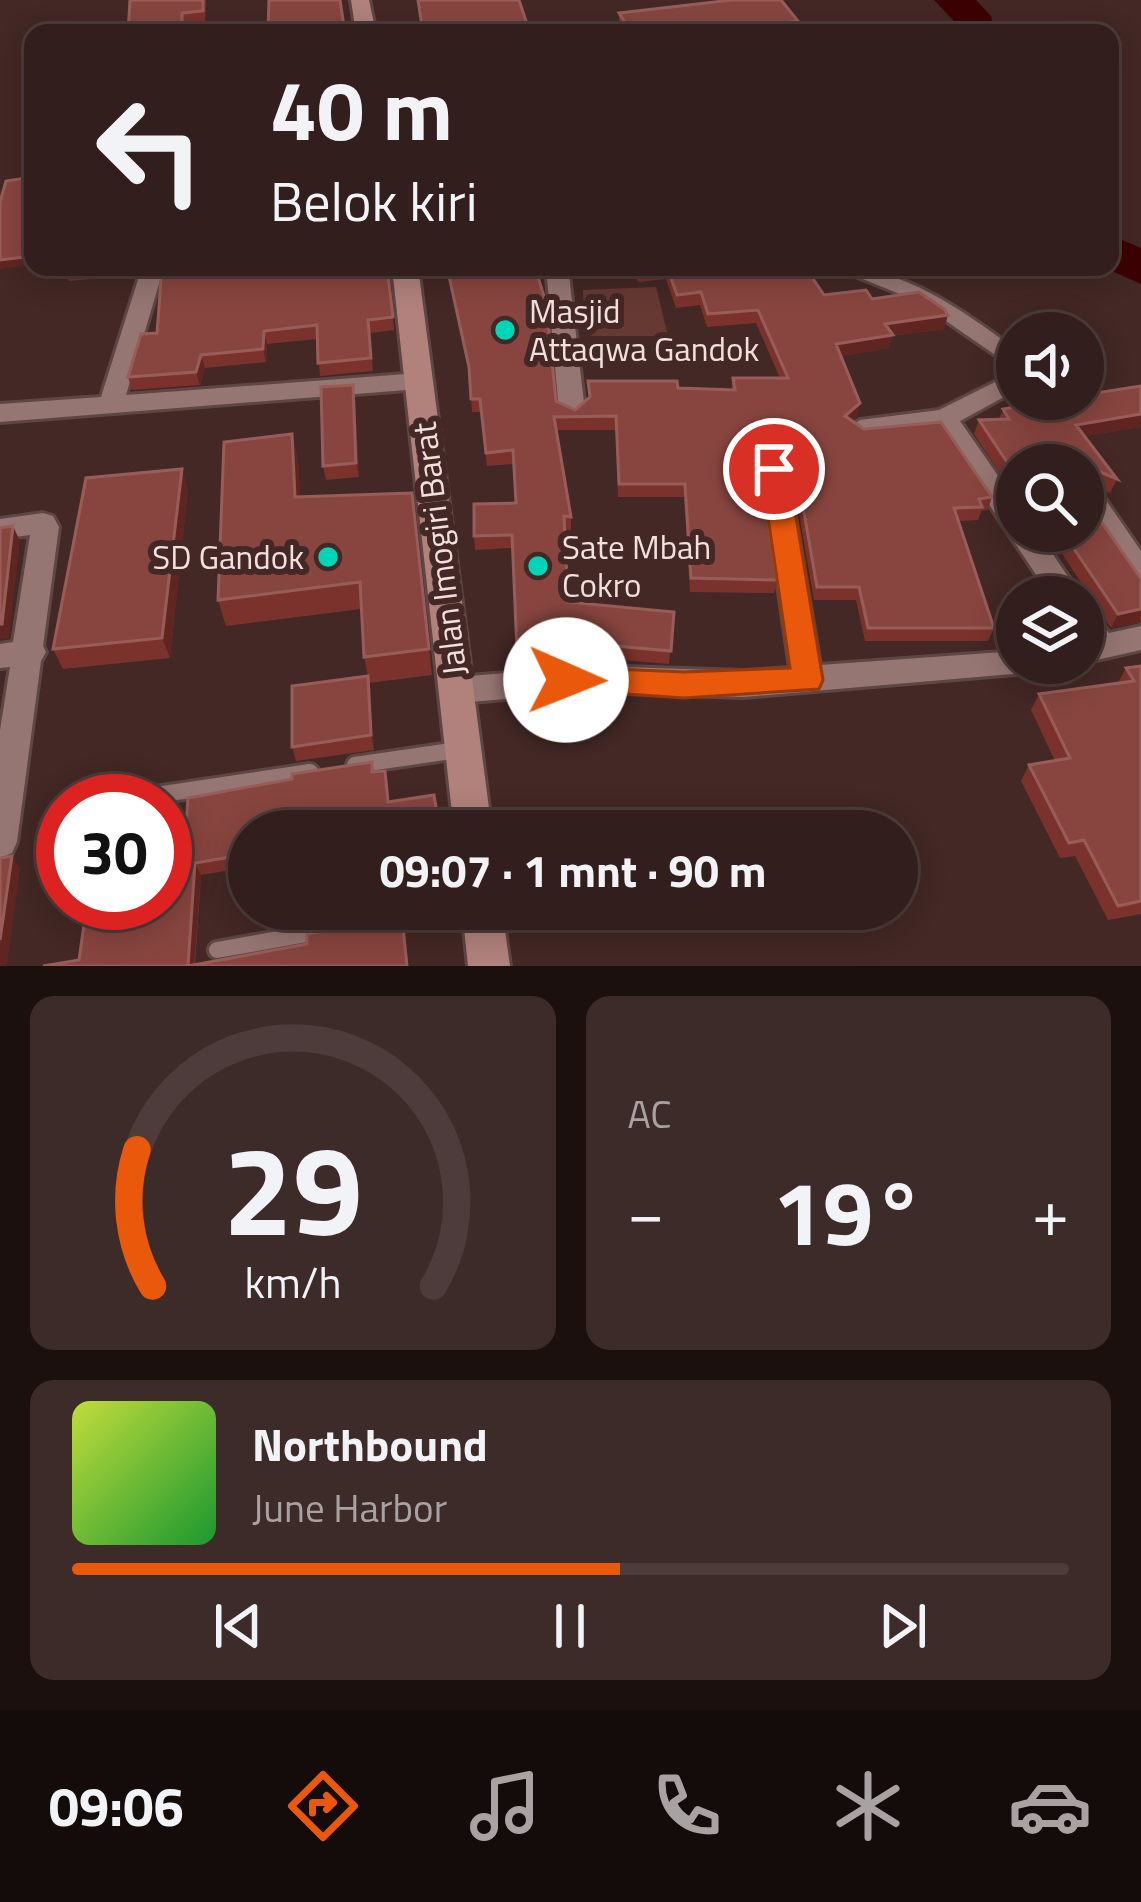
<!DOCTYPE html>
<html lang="id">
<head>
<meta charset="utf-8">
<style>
  body { margin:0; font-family:"Titillium Web",sans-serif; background:#3d2b29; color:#f1f3f6; height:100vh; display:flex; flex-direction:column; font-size:45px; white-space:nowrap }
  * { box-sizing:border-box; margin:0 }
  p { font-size:39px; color:#a8a2a3 }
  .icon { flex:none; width:66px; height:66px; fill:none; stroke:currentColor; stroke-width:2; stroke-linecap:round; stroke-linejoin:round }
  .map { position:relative; height:966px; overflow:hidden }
  .panel { display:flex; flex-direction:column; gap:30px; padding:30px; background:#1c100f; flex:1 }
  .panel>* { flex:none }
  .guide { position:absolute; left:24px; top:24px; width:1095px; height:252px; border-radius:24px; box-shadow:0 6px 30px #0003,0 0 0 3px #4d3c3b; background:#321e1c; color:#f1f3f6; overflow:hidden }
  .controls { position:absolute; left:996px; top:312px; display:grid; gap:24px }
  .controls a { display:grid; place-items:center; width:108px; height:108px; border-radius:50%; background:#321e1c; box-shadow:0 6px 30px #0003,0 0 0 3px #4d3c3b; font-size:60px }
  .speed { position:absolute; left:36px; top:774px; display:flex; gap:24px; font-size:60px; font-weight:700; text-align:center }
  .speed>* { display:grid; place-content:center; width:156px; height:156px; border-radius:50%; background:#321e1c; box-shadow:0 6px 30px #0003,0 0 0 3px #4d3c3b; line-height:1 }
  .speed .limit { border:18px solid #d22; background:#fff; color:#111 }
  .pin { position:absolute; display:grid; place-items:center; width:102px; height:102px; color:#fff; margin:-51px; border:6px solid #fff; border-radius:50%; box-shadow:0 3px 12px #0007 }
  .me { position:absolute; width:132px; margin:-66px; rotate:91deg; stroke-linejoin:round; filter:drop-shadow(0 0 9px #0008) }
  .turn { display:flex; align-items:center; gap:42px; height:252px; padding:0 48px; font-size:54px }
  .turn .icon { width:156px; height:156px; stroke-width:2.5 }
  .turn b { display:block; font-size:84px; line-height:102px }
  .big { font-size:90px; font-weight:700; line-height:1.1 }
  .panel .widget { flex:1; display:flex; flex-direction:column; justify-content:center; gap:18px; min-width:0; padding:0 42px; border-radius:24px; background:#3d2b29 }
  .panel .dial { align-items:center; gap:0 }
  .dial svg { height:312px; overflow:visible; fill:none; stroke:#4d3c3b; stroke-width:7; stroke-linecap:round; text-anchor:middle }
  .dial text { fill:#f1f3f6; stroke:none }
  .song { display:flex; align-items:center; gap:36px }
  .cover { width:144px; height:144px; border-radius:18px; background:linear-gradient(135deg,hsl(70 70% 55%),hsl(130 70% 35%)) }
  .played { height:12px; border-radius:6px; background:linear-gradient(90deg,#ea580c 55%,#4d3c3b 55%) }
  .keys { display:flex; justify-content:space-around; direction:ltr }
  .heat { display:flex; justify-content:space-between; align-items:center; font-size:66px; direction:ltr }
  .panel .tiles { flex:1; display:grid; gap:30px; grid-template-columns:1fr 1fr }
  .widget:last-child { grid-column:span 2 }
  .trip { position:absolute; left:228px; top:810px; width:690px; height:120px; border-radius:60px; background:#321e1c; box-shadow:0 6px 30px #0003,0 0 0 3px #4d3c3b; font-weight:700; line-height:120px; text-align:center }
  .tabs { display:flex; height:192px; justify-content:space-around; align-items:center; background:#140c0b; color:#a8a2a3 }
  .tabs .icon { width:84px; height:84px }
  .tabs .current { color:#ea580c }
  .tabs b { font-size:54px; color:#f1f3f6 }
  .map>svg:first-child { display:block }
  .green { fill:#673933 }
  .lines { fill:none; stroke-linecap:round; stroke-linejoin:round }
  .river { fill:#3c0203; fill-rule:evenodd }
  .service-casing { stroke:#5d4644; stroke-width:22 }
  .minor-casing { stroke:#5d4644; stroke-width:6 }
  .secondary-casing { stroke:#5d4644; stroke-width:6 }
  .service { stroke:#967672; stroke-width:16 }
  .minor { fill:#967672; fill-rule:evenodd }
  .secondary { fill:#b1827c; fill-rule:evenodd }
  .wall { fill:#7b322c }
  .shaded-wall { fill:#5f2621 }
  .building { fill:#88453f; stroke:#985d58; stroke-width:3 }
  .route { fill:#ea580c; stroke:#983908; stroke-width:3 }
  .poi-dot { fill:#00d5b7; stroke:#432825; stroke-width:4.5 }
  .labels { text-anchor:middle; stroke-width:12; stroke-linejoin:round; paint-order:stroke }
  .poi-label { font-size:33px; fill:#f2e0de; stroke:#432825; text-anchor:start }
  .street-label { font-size:33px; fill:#f2e0de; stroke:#432825 }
</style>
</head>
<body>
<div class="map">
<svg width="1141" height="966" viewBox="0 0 1141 966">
  <rect width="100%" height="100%" fill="#432825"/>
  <!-- green -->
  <path class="green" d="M656,287l12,49h-83l-2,-46z"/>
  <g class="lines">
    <!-- river -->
    <path class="river" d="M934,0h42l15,16 3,17h-40l-1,-13z
      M1110,235l31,13v36l-38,-17h7z"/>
    <defs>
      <path id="service" d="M355,765l103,-15
        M116,801l194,-29
        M217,950l229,-41"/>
      <path id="minor" d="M142,267h22l-38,128 293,-22 12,8 -12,8 -419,33v-18l101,-7z
        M546,267h22l17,144 -13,9 -13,-9z
        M833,267c73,0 126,42 184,83v20l-100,-69z
        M1017,371v19l-57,31 57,82v28h20l45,66h-31l-113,-169 -78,10 -13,-9 13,-9 79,-10z
        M774,459l13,10 33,196 197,-14v12h24l-4,9 -294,25 -149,-5 -138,11 -11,-4 -5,-9 5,-9 11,-4 138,-11 149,5 47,-3 -29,-199z
        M1091,490l10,3 40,58v34l-10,-3 -48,-72v-18z
        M43,513l10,3 6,11 -16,119 3,6 -5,9 -24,181 -5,11 -12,5v-128l10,-63 -10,1v-24l13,-2 17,-107 -30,4v-20z
        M1083,608l11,4 15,21 32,-7v24l-58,13h-1z"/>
      <path id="secondary" d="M351,0h18l7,33h-20z
        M392,267h26l74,564h-38z
        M462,909h40l8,57h-42z"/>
    </defs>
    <!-- service casing -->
    <use href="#service" class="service-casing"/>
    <!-- minor casing -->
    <use href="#minor" class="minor-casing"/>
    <!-- secondary casing -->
    <use href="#secondary" class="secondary-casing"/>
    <!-- service -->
    <use href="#service" class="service"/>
    <!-- minor -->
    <use href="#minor" class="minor"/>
    <!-- secondary -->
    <use href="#secondary" class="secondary"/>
  </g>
  <!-- wall -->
  <path class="wall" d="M130,0h76l-1,23 -20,2z
    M619,13l177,20h-177z
    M104,267l-2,11 -33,3 -4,-9z
    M387,267l7,63 -24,3 3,38 -53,5 -3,-37 -50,5 -1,18 -61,6 -5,17 -68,5 -4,-13 29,-44z
    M446,267h89l21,134 19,9 13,-12v-17l90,7 53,2 2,-12h47l-24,-55 -49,4 -7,-22 -24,3 -10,-29 -28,3 -6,-15h173l19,28 48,4 72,30 -52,7 -3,12 -48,8 16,60 -5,5 12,8 128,68 -4,13 -7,1 -3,9 -20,1 36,107 -6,13h-123l-9,-41h-42l-23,-132 -17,-14 -14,13 17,113 -3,13 -84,-1 -6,-95h-66l-2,-67h-59l14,87v13h-6l3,72 106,10 -5,52 -97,-8v5l-55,3 -5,-116 -37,2 -1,-14 42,-33 -2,-39 -27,2 -6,-54h-9l-2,-34z
    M1141,386v41l-56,9 32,43 -7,14 -18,-7 -5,1 -2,11 56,81v43l-30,6 -64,-97h36l-66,-66v34l-43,-65 5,-14 20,-1 4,-10z
    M355,399l4,78 -33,3 -3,-14z
    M292,434l6,26 2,37 112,-4 20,182 -63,8 5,67 -78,11 -4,-14 76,-71 -4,-19 -3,-48 -135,17 -8,-26z
    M188,489l-18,169 -107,11 -10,-20z
    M1141,666v248l-33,6 -33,-64 -15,2 -39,-77 8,-16 26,-4 -24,-51 8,-16 79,-11 8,-15z
    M372,762l2,10 14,12 1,17 -140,30v36l-48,8 -6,90 112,-21 95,-27 6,49h-365l36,-6 94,-96 13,-38 106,-47z
    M306,909h68l-64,11z"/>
  <!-- shaded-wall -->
  <path class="shaded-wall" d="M798,21l-2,12h-95z
    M33,256v9l-33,4v-9z
    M948,315l-4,14 -52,7 -3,12 -56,10 3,-14 49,-20z
    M264,331l3,13 -1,18 -3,-13z
    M201,355l4,13 -5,17 -4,-13z
    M353,385l2,14 4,78 -3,-14z
    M860,403l-3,13 -15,13 3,-13z
    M1141,414v13l-71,12 6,-14z
    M292,434l6,26 4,63 -7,-26z
    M776,441l-2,13 -17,16 2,-14z
    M182,469l6,20 -18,169 -8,-20z
    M1098,471l-6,15 -9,1 5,-14z
    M13,526l7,15 -11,97 -9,1v-15z
    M1141,609l-1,13 -29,6 7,-14z
    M368,676l3,15 3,59 -3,-15z
    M12,856l8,13 -13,97h-7v-26z
    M195,863l6,12 -7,91h-6z"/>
  <!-- building -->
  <path class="building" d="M130,0h73v11l-21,2v20h-54z
    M269,0h71l5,33h-77z
    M418,0h101l11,33h-107z
    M732,0h49l17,21 -97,12h-70l-12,-20z
    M33,177v79l-33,4v-58l6,-21z
    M67,267h33v2l-35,3z
    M162,267h225l6,50 -25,3 3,38 -53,5 -1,-38 -53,6 -1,18 -62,6 -5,17 -68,5 13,-43 16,-1z
    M447,267h88l11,36 10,98 19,9 15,-13 -2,-16h89l1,7 57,2 -2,-12h55l-30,-68 -50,4 -7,-22 -24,3 -10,-28h138l19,28 42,-5 6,9 47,-7 25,17 4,6 -63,9 8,11 -57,9 24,59 -15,13 19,13 77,-7 51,75 -13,2 3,8 -28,1 40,120h-126l-9,-41h-42l-23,-132 -18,-14 -17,15 18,124 -86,-2 -6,-94h-66l-3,-68 -62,1 17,100 -7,-1 4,86 106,10 -3,39 -100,-9 1,6 -55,3 -5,-116 -38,1v-32l42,-1 -3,-53 -27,3 -6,-54h-9l-2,-32z
    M353,385l3,78 -33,3 -2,-79z
    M1141,386v28l-65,11 41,54 -19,-8 -10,2 -3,25 56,81v30l-23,5 -56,-83h21v-66h-66v12l-38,-57 30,-1 -6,-10 59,-10h21v-4z
    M292,434l3,63 117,-4 17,156 -65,8 -4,-75 -142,18 6,-158z
    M182,469l-20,169 -109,11 33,-171z
    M13,526l-11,98h-2v-96z
    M1141,666v235l-23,5 -34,-66 -15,3 -40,-78 41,-7 -31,-64 95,-13 -8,-13z
    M368,676l3,59 -79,12v-61z
    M372,762v10l13,-1 3,31 46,-7 6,36h-191v23l-54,9 -7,103 119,-22v-10l95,-17 5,49h-364l36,-6 8,-57h78v-38l8,-1 3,-37 10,-1 2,-28 104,-19v-5z
    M12,856l-12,84v-82z"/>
  <!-- route -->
  <path class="route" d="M774,460l14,9 35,211 -4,9 -135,9 -129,-9 -4,-9 4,-9 11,-4 118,5 106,-4 -29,-199z"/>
  <!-- markers -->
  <g class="poi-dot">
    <circle cx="505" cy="330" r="12"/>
    <circle cx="328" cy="557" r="12"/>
    <circle cx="538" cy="566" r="12"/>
  </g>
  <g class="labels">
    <!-- poi labels -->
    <g class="poi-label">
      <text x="529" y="323">Masjid<tspan x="529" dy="38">Attaqwa Gandok</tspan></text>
      <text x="562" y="559">Sate Mbah<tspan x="562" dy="38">Cokro</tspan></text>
      <text x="304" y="569" text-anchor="end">SD Gandok</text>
    </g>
    <!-- street labels -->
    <g class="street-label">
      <text transform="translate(439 549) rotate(-97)" y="12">Jalan Imogiri Barat</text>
    </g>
  </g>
</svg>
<div class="controls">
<a><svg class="icon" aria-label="sound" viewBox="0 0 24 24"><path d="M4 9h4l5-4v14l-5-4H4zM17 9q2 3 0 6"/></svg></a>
<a><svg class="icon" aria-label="search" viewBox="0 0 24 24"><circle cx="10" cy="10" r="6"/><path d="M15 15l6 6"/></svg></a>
<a><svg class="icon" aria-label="layers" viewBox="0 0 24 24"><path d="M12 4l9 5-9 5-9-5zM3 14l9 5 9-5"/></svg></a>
</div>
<div class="speed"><div class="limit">30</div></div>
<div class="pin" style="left:774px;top:469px;background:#d93025"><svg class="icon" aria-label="arrive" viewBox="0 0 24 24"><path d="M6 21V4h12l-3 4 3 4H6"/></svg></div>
<svg class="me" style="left:566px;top:680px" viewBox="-20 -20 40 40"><circle r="19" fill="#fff"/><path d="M0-13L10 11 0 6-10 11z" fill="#ea580c"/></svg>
<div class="trip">09:07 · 1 mnt · 90 m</div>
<div class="guide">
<div class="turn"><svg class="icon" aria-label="left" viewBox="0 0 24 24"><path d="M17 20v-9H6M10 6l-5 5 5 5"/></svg><div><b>40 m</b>Belok kiri</div></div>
</div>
</div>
<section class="panel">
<div class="tiles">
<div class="widget dial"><svg viewBox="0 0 100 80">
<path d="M14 69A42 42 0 1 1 86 69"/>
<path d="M14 69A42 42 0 0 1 10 34" stroke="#ea580c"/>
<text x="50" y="56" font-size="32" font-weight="700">29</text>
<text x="50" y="72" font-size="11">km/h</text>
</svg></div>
<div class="widget"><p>AC</p>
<div class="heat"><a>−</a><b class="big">19°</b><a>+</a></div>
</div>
<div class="widget">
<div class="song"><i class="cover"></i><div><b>Northbound</b><p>June Harbor</p></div></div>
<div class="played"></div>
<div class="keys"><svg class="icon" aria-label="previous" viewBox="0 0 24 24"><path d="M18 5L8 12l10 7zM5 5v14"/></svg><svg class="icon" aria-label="pause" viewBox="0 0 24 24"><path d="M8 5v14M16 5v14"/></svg><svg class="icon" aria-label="next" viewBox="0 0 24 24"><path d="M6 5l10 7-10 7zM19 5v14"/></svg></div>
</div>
</div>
</section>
<nav class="tabs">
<b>09:06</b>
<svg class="icon current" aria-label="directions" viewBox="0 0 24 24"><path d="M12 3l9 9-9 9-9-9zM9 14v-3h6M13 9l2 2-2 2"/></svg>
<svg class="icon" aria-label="music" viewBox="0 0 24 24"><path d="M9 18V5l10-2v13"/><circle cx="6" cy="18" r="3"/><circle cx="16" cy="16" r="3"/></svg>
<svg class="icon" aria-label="phone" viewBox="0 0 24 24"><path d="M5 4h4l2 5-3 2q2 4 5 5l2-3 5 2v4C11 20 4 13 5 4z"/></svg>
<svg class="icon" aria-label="climate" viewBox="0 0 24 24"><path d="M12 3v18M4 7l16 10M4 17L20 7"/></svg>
<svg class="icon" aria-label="car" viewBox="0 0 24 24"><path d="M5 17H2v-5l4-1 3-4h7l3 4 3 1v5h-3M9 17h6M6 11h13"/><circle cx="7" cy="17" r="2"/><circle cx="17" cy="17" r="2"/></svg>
</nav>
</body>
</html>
